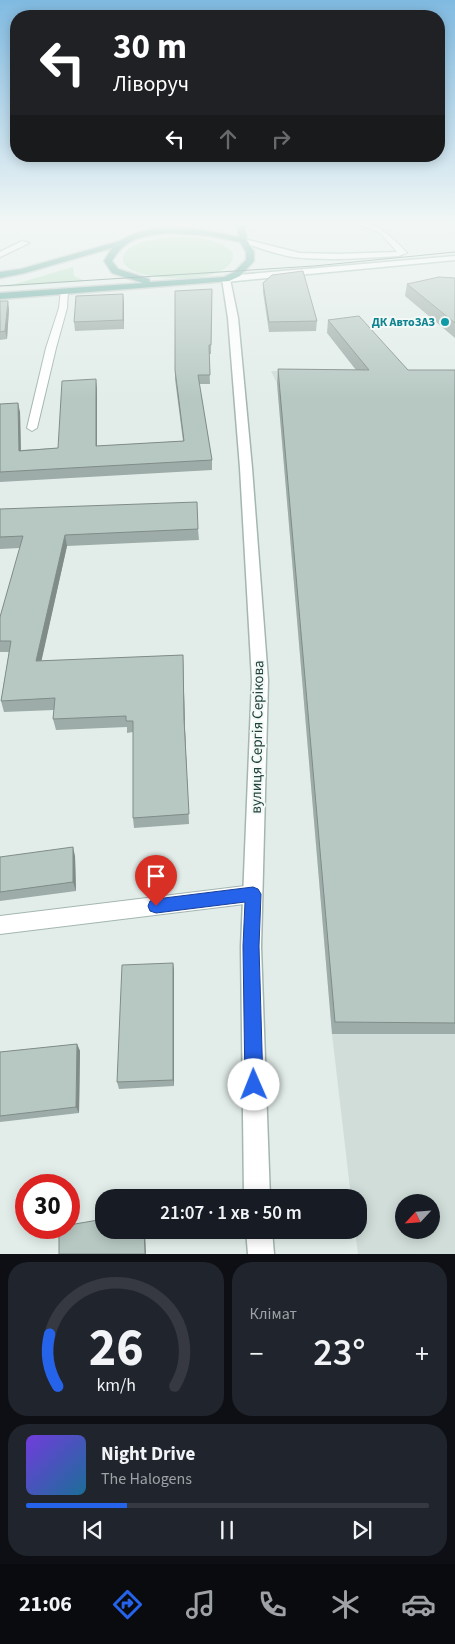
<!DOCTYPE html>
<html lang="uk">
<head>
<meta charset="utf-8">
<style>
  body { margin:0; font-family:"Source Sans 3",sans-serif; background:#20242c; color:#f1f3f6; height:100vh; display:flex; flex-direction:column; font-size:19px; white-space:nowrap }
  * { box-sizing:border-box; margin:0 }
  p { font-size:16px; color:#9ea1a6 }
  .icon { flex:none; width:28px; height:28px; fill:none; stroke:currentColor; stroke-width:2; stroke-linecap:round; stroke-linejoin:round }
  .map { position:relative; height:1254px; overflow:hidden }
  .sheet { display:flex; flex-direction:column; gap:8px; padding:8px; background:#0d0f14; flex:1 }
  .sheet>* { flex:none }
  .top-card { position:absolute; left:10px; top:10px; width:435px; height:152px; border-radius:20px; box-shadow:0 2px 12px #0003; background:#202124; color:#fff; overflow:hidden }
  .needle { width:32px; rotate:244deg }
  .buttons { position:absolute; left:395px; top:1194px; display:grid; gap:10px }
  .buttons a { display:grid; place-items:center; width:45px; height:45px; border-radius:50%; background:#171b24; box-shadow:0 2px 12px #0003; font-size:25px }
  .speed { position:absolute; left:15px; top:1174px; display:flex; gap:10px; font-size:25px; font-weight:700; text-align:center }
  .speed>* { display:grid; place-content:center; width:65px; height:65px; border-radius:50%; background:#171b24; box-shadow:0 2px 12px #0003; line-height:1 }
  .speed .limit { border:8px solid #d22; background:#fff; color:#111 }
  .pin { position:absolute; display:grid; place-items:center; width:42px; height:42px; color:#fff; margin:-51px -21px; border-radius:50% 50% 50% 0; rotate:-45deg; box-shadow:0 0 5px #0007 }
  .pin .icon { rotate:45deg }
  .me { position:absolute; width:55px; margin:-28px; rotate:359deg; stroke-linejoin:round; filter:drop-shadow(0 0 4px #0008) }
  .turn { display:flex; align-items:center; gap:18px; height:105px; padding:0 20px; font-size:22px }
  .turn .icon { width:65px; height:65px; stroke-width:2.5 }
  .turn b { display:block; font-size:35px; line-height:42px }
  .lanes { display:flex; align-items:center; height:48px; padding:0 20px; background:#0003; justify-content:center; gap:25px; direction:ltr }
  .lanes .off { opacity:.35 }
  .big { font-size:38px; font-weight:600; line-height:1.1 }
  .sheet .tile { flex:1; display:flex; flex-direction:column; justify-content:center; gap:8px; min-width:0; padding:0 18px; border-radius:20px; background:#20242c }
  .sheet .dial { align-items:center; gap:0 }
  .dial svg { height:130px; overflow:visible; fill:none; stroke:#363941; stroke-width:7; stroke-linecap:round; text-anchor:middle }
  .dial text { fill:#f1f3f6; stroke:none }
  .song { display:flex; align-items:center; gap:15px }
  .cover { width:60px; height:60px; border-radius:8px; background:linear-gradient(135deg,hsl(260 70% 55%),hsl(200 70% 35%)) }
  .played { height:5px; border-radius:2px; background:linear-gradient(90deg,#2563eb 25%,#363941 25%) }
  .keys { display:flex; justify-content:space-around; direction:ltr }
  .heat { display:flex; justify-content:space-between; align-items:center; font-size:28px; direction:ltr }
  .sheet .tiles { flex:1; display:grid; gap:8px; grid-template-columns:1fr 1fr }
  .tile:last-child { grid-column:span 2 }
  .trip { position:absolute; left:95px; top:1189px; width:272px; height:50px; border-radius:20px; background:#171b24; box-shadow:0 2px 12px #0003; font-weight:600; line-height:50px; text-align:center }
  .tab-bar { display:flex; height:80px; justify-content:space-around; align-items:center; background:#090b0e; color:#9ea1a6 }
  .tab-bar .icon { width:35px; height:35px }
  .tab-bar .current { color:#2563eb }
  .tab-bar b { font-size:22px; color:#f1f3f6 }
  .map>svg:first-child { display:block }
  .built { fill:#d0ddd8; fill-rule:evenodd }
  .green { fill:#b9e0c7 }
  .lines { fill:none; stroke-linecap:round; stroke-linejoin:round }
  .service-casing { stroke:#a4b6b1; stroke-width:2 }
  .minor-casing { stroke:#a4b6b1; stroke-width:3 }
  .secondary-casing { stroke:#9fbab3; stroke-width:3 }
  .primary-casing { stroke:#c1cac8; stroke-width:3 }
  .service { fill:#fff; fill-rule:evenodd }
  .minor { fill:#fff; fill-rule:evenodd }
  .secondary { fill:#fff; fill-rule:evenodd }
  .primary { fill:#62a69c; fill-rule:evenodd }
  .tram { stroke:#5b7b76; stroke-width:1 }
  .wall { fill:#9daca8 }
  .shaded-wall { fill:#808c88 }
  .building { fill:#b7c8c3; stroke:#808c88 }
  .route { fill:#2563eb; stroke:#184099 }
  .culture-dot { fill:#0f9aa8; stroke:#f2f9f7; stroke-width:2 }
  .labels { text-anchor:middle; stroke-width:4; stroke-linejoin:round; paint-order:stroke }
  .far-culture-label { font-size:12px; font-weight:bold; fill:#0d838f; stroke:#f2f9f7; text-anchor:end }
  .street-label { font-size:15px; fill:#20403a; stroke:#f2f9f7 }
</style>
</head>
<body>
<div class="map">
<svg width="455" height="1254" viewBox="0 0 455 1254">
  <rect width="100%" height="100%" fill="#e2ede9"/>
  <!-- built -->
  <path class="built" d="M271,371h184v883h-97l-3,-24h4v-32l-8,-1 -19,-163 -55,-651zM404,1202h27v28h-27z"/>
  <!-- green -->
  <path class="green" d="M178,237c19,0 41,1 55,16 2,32 -81,28 -99,18 -6,-2 -12,-7 -11,-14 4,-17 41,-19 55,-20z
    M73,267l1,9 11,5 -80,6z"/>
  <g class="lines">
    <defs>
      <path id="service" d="M353,222c23,0 39,14 54,31l-7,2 -20,-22z
        M61,289l7,2 -1,17 -11,40 -19,80 -5,3 -5,-3 19,-80 13,-40z
        M253,885l6,3 3,6 -3,6 -6,3 -253,31v-18z"/>
      <path id="minor" d="M22,241l7,2 -29,14v-5z
        M226,276l4,3 8,39 14,150 16,212 -7,267 9,251h-26l-3,-251 11,-267 -12,-212 -12,-150 -6,-39z
        M246,1230h26l2,24h-26z"/>
      <path id="secondary" d="M240,238l60,15 37,1 62,-2 4,2 -4,2c-35,2 -71,5 -106,1 -18,-3 -35,-10 -53,-15z
        M455,256v4l-229,22 -4,-3 4,-3z"/>
      <path id="primary" d="M236,222h8l3,18 7,12v9l-14,15 -11,5 -229,18v-6l143,-10 -31,-10 -8,-12 8,-13 -87,25 -25,5v-6l21,-3 99,-28c33,-21 83,-12 119,-4zM168,233l42,3 30,6 6,10v8l-12,12 -10,5 -74,5 -1,-3 -31,-10 -6,-8c14,-24 31,-25 56,-28z"/>
    </defs>
    <!-- service casing -->
    <use href="#service" class="service-casing"/>
    <!-- minor casing -->
    <use href="#minor" class="minor-casing"/>
    <!-- secondary casing -->
    <use href="#secondary" class="secondary-casing"/>
    <!-- primary casing -->
    <use href="#primary" class="primary-casing"/>
    <!-- service -->
    <use href="#service" class="service"/>
    <!-- minor -->
    <use href="#minor" class="minor"/>
    <!-- secondary -->
    <use href="#secondary" class="secondary"/>
    <!-- primary -->
    <use href="#primary" class="primary"/>
    <!-- tram -->
    <path class="tram" d="M0,286l314,-20 141,-14"/>
  </g>
  <!-- wall -->
  <path class="wall" d="M455,278v60l-50,-42 2,-12z
    M263,283l54,38 -1,10 -47,1 -6,-40z
    M212,289l-1,65h-2l1,30h-11l13,76v10l-212,12v-78l20,8 1,38 37,-2 39,-60v58l86,-5 -8,-62v-9z
    M123,294l1,35 -49,2 -1,-9z
    M0,301l9,8 -2,30 -7,1z
    M328,320l80,50h47v664h-123l-55,-651 1,-14 78,1 -29,-37z
    M0,509l198,20 1,11 -132,6 -26,115 142,-6 2,75 4,94 -55,4 -1,-10v-86l-6,1v-6l-71,3 -3,-11 1,-9 -50,2 -3,-11 8,-49h-9v-35l20,-69 -20,1z
    M75,856l1,35 -76,10v-44z
    M173,963l1,8v115l-55,3 -2,-7z
    M77,1044l3,7 -1,62 -79,9v-70z"/>
  <!-- shaded-wall -->
  <path class="shaded-wall" d="M123,294l1,8v27l-1,-9z
    M8,301l1,8 -2,30 -2,-8z
    M96,379l1,9v68l-1,-10z
    M18,403l2,9 1,48 -2,-9z
    M65,535l2,11 -28,126 -3,-11z
    M183,655l2,75 4,94 -5,-105z
    M73,847l2,9 1,35 -3,-9z
    M173,963l1,8v115l-1,-6z
    M77,1044l3,7 -1,62 -3,-6z
    M144,1230h1l1,24h-1z"/>
  <!-- building -->
  <path class="building" d="M303,271l14,50 -48,1 -6,-39 9,-8z
    M439,277l16,1v45l-48,-39z
    M212,289l-1,56h-2l1,30h-12l14,85 -212,12v-68l18,-1 1,48 39,-3 4,-67 34,-2v67l88,-5 -9,-71v-79z
    M123,294v26l-49,2 2,-26z
    M0,301h8l-3,30 -5,1z
    M359,316l49,54h47v653l-120,-1 -57,-653 91,1 -41,-50z
    M197,502l1,27 -133,6 -29,126 147,-6 1,64 5,95 -56,4v-97h-7v-5l-73,3 2,-21 -54,3 10,-60h-11v-24l23,-81 -23,1v-28z
    M73,847v35l-73,10v-35z
    M173,963v117l-56,2 5,-117z
    M77,1044l-1,63 -76,9v-64z
    M104,1219v11h40l1,24h-86v-26h10v-3z"/>
  <!-- sky -->
  <linearGradient id="sky" x2="0" y2="1"><stop stop-color="#80bae1"/><stop offset="0.56" stop-color="#f2f7f5"/><stop offset="1" stop-color="#f2f7f5" stop-opacity="0"/></linearGradient>
  <rect width="455" height="398" fill="url(#sky)"/>
  <!-- route -->
  <path class="route" d="M253,887l5,2 3,5 -2,52 4,139 -2,6 -7,3 -6,-3 -3,-6 -2,-139 2,-44 -89,11 -6,-2 -2,-5 2,-5 6,-2z"/>
  <!-- markers -->
  <circle class="culture-dot" cx="445" cy="322" r="5"/>
  <g class="labels">
    <!-- far-culture labels -->
    <g class="far-culture-label">
      <text x="435" y="326">ДК АвтоЗАЗ</text>
    </g>
    <!-- street labels -->
    <g class="street-label">
      <text transform="translate(257 737) rotate(-89)" y="5">вулиця Сергія Серікова</text>
    </g>
  </g>
</svg>
<div class="buttons">
<a><svg class="needle" viewBox="-14 -14 28 28"><path d="M0-13l5 13h-10z" fill="#e53935"/><path d="M0 13l5-13h-10z" fill="#9ea1a6"/></svg></a>
</div>
<div class="speed"><div class="limit">30</div></div>
<div class="pin" style="left:156px;top:906px;background:#d93025"><svg class="icon" aria-label="arrive" viewBox="0 0 24 24"><path d="M6 21V4h12l-3 4 3 4H6"/></svg></div>
<svg class="me" style="left:254px;top:1085px" viewBox="-20 -20 40 40"><circle r="19" fill="#fff"/><path d="M0-13L10 11 0 6-10 11z" fill="#2563eb"/></svg>
<div class="trip">21:07 · 1 хв · 50 m</div>
<div class="top-card">
<div class="turn"><svg class="icon" aria-label="left" viewBox="0 0 24 24"><path d="M17 20v-9H6M10 6l-5 5 5 5"/></svg><div><b>30 m</b>Ліворуч</div></div>
<div class="lanes"><svg class="icon" aria-label="left" viewBox="0 0 24 24"><path d="M17 20v-9H6M10 6l-5 5 5 5"/></svg><svg class="icon off" aria-label="ahead" viewBox="0 0 24 24"><path d="M12 20V5M6 11l6-6 6 6"/></svg><svg class="icon off" aria-label="right" viewBox="0 0 24 24"><path d="M7 20v-9h11M14 6l5 5-5 5"/></svg></div>
</div>
</div>
<section class="sheet">
<div class="tiles">
<div class="tile dial"><svg viewBox="0 0 100 80">
<path d="M14 69A42 42 0 1 1 86 69"/>
<path d="M14 69A42 42 0 0 1 9 37" stroke="#2563eb"/>
<text x="50" y="56" font-size="32" font-weight="700">26</text>
<text x="50" y="72" font-size="11">km/h</text>
</svg></div>
<div class="tile"><p>Клімат</p>
<div class="heat"><a>−</a><b class="big">23°</b><a>+</a></div>
</div>
<div class="tile">
<div class="song"><i class="cover"></i><div><b>Night Drive</b><p>The Halogens</p></div></div>
<div class="played"></div>
<div class="keys"><svg class="icon" aria-label="previous" viewBox="0 0 24 24"><path d="M18 5L8 12l10 7zM5 5v14"/></svg><svg class="icon" aria-label="pause" viewBox="0 0 24 24"><path d="M8 5v14M16 5v14"/></svg><svg class="icon" aria-label="next" viewBox="0 0 24 24"><path d="M6 5l10 7-10 7zM19 5v14"/></svg></div>
</div>
</div>
</section>
<nav class="tab-bar">
<b>21:06</b>
<svg class="icon current" aria-label="directions" viewBox="0 0 24 24"><path d="M12 3l9 9-9 9-9-9zM9 14v-3h6M13 9l2 2-2 2"/></svg>
<svg class="icon" aria-label="music" viewBox="0 0 24 24"><path d="M9 18V5l10-2v13"/><circle cx="6" cy="18" r="3"/><circle cx="16" cy="16" r="3"/></svg>
<svg class="icon" aria-label="phone" viewBox="0 0 24 24"><path d="M5 4h4l2 5-3 2q2 4 5 5l2-3 5 2v4C11 20 4 13 5 4z"/></svg>
<svg class="icon" aria-label="climate" viewBox="0 0 24 24"><path d="M12 3v18M4 7l16 10M4 17L20 7"/></svg>
<svg class="icon" aria-label="car" viewBox="0 0 24 24"><path d="M5 17H2v-5l4-1 3-4h7l3 4 3 1v5h-3M9 17h6M6 11h13"/><circle cx="7" cy="17" r="2"/><circle cx="17" cy="17" r="2"/></svg>
</nav>
</body>
</html>
